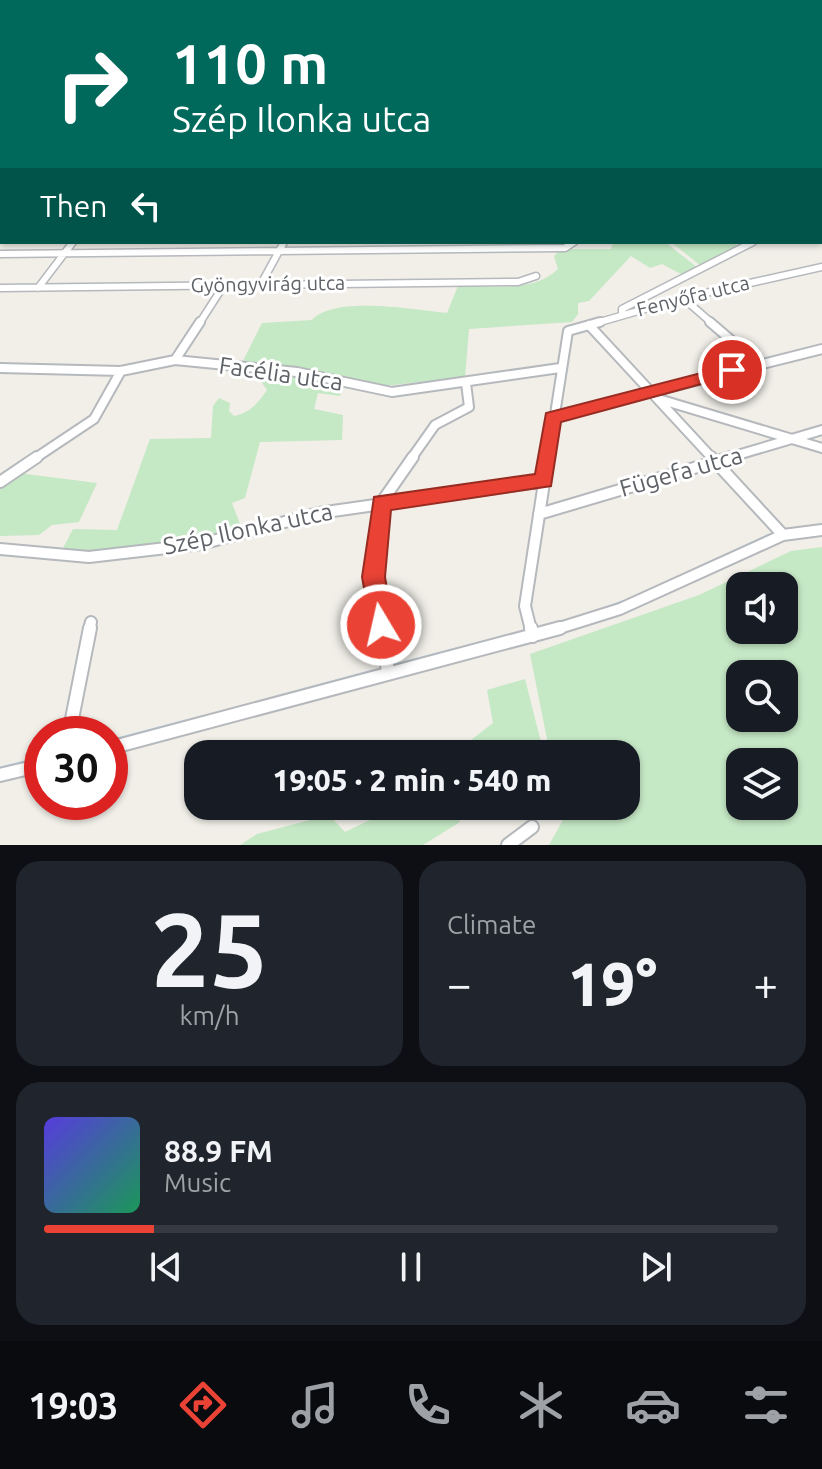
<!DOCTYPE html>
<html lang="en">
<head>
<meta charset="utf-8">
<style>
  body { margin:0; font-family:Ubuntu,sans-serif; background:#20242c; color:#f1f3f6; height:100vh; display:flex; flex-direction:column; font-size:30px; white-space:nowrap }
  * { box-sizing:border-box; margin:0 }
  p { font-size:26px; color:#9ea1a6 }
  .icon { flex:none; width:44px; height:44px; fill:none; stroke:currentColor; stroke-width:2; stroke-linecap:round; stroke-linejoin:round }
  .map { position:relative; height:845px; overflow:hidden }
  .details { display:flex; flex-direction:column; gap:16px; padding:16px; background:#0d0f14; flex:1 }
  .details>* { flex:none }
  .hud { position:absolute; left:0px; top:0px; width:822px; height:244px; box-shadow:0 2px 6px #0004; background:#00695c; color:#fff; overflow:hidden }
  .controls { position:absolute; left:726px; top:572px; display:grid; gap:16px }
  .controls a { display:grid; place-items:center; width:72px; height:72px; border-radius:16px; background:#171b24; box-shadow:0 2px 6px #0004; font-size:40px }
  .speed { position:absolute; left:24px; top:716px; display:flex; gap:16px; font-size:40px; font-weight:700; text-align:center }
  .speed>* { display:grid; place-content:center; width:104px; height:104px; border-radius:50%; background:#171b24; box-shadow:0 2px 6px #0004; line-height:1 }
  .speed .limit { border:12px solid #d22; background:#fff; color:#111 }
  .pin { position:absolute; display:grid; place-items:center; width:68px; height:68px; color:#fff; margin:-34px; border:4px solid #fff; border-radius:50%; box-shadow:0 2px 8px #0007 }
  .me { position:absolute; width:88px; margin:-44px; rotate:351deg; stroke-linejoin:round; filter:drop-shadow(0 0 6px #0008) }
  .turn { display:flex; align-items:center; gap:28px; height:168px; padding:0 40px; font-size:36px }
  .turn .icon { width:104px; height:104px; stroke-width:2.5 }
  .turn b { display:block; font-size:56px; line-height:68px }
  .then { display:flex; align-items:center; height:76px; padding:0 40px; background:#0003; gap:16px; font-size:30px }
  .big { font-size:60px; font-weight:800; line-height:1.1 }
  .details .tile { flex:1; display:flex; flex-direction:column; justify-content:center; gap:12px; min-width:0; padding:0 28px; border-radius:24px; background:#20242c }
  .details .dial { align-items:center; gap:0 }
  .dial b { font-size:104px; line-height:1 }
  .song { display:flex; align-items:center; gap:24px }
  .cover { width:96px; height:96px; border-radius:12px; background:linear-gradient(135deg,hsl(250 70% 55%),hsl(150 70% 35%)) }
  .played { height:8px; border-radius:4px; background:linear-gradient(90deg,#ea4335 15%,#363941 15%) }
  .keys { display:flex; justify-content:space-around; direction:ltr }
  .heat { display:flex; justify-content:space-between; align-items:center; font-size:44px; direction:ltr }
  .details .tiles { flex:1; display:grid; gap:16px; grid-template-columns:1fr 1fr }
  .tile:last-child { grid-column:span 2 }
  .trip { position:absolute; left:184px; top:740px; width:456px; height:80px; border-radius:24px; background:#171b24; box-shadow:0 2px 6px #0004; font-weight:800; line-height:80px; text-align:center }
  .menu { display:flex; height:128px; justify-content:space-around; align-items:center; background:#090b0e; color:#9ea1a6 }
  .menu .icon { width:56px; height:56px }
  .menu .selected { color:#ea4335 }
  .menu b { font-size:36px; color:#f1f3f6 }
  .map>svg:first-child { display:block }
  .green { fill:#c5e8c5; fill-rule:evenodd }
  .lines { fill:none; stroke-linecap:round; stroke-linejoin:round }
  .stream-far1 { stroke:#aadaff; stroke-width:2 }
  .stream { stroke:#aadaff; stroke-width:3 }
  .minor-far3-casing { stroke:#b5b8bc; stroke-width:9 }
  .minor-far2-casing { stroke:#b5b8bc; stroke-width:12 }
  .minor-far1-casing { stroke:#b5b8bc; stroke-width:14 }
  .minor-casing { stroke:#b5b8bc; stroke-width:16 }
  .tertiary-casing { stroke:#b5b8bc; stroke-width:4 }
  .minor-far3 { stroke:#fff; stroke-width:6 }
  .minor-far2 { stroke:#fff; stroke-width:8 }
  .minor-far1 { stroke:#fff; stroke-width:10 }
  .minor { stroke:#fff; stroke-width:12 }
  .tertiary { fill:#fff; fill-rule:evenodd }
  .route { fill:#ea4335; stroke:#982c22; stroke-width:2 }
  .labels { text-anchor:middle; stroke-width:6; stroke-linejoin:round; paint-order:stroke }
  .far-street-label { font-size:20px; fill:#5f6368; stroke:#fff }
  .street-label { font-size:24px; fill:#5f6368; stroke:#fff }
</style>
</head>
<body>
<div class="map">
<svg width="822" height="845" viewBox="0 0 822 845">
  <rect width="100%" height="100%" fill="#f1efe8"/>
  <!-- green -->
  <path class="green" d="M613,242h52l33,26 -17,6 -19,-10 -12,4 -19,-12 -42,45 -11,2v11l-6,8 -103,7 -4,48 -81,9 -40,-9 -4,19 -22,-3 -4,16 29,6 -1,25 -82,2 -15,56 -13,5 9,24c-57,19 -119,25 -179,23l11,-21 44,1 33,-91 61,-1 2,-32 6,-8 11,5 -1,8 5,5c16,-3 24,-13 33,-26l-7,-10 -21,-11 23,-46 50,-3c23,-25 103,-10 135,-7l11,-27c32,0 76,7 100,-17l-4,-13 7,-7h50z
    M671,242h60l6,3 -36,21z
    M10,472l87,11 -18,39 -27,3 -13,10 -39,1v-58z
    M822,547v298h-273l14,-25 -2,-14h65v-52h-76l-20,-100 169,-59 92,-44zM784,586v44h-44v-44zM784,674v44h-44v-44zM784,762v44h-44v-44z
    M525,679l19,75h-91l40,-31 -6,-33z
    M399,806h54l7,16 -37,23h-183l17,-11 72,-19 16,17z"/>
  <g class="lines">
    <!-- stream-far1 -->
    <path class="stream-far1" d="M699,567l72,-33
      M585,615l39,-14"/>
    <!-- stream -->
    <path class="stream" d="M395,665l123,-32
      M277,697l100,-27
      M110,741l88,-23
      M0,768l42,-10"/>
    <defs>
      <path id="minor-far3" d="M0,254l565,-6 9,-6
        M261,284l23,-42
        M0,288l518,-6 18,-6
        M38,288l35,-46
        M683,298l30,26
        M622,313v-4l131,-67
        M199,324l25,-39
        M593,324l90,-26 139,-31"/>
      <path id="minor-far2" d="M710,322l49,42
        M589,325l124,134
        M175,360l25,-38
        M0,368l121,3 54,-11 122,12 95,20 168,-24
        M662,400l160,48
        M553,417l269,-68
        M34,459l60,-40 27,-48
        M411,459l24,-34 34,-18 -3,-24
        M548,459l20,-128 32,-9
        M724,459l98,-29"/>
      <path id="minor-far1" d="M711,457l72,78
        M0,482l37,-25
        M539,514l192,-57
        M0,549l89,8 112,-13 118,-31 225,-32
        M89,630l2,-8
        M382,630l-8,-53 7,-74 32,-46
        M531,630l-6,-24 23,-149
        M553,630l67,-21 163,-74 39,-5"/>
      <path id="minor" d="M382,628l6,44
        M531,628l2,8
        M69,734l21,-106
        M110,748l450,-120
        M0,775l42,-10
        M508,845l24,-18"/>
      <path id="tertiary" d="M820,167h2v4h-2z
        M0,221h2v4h-2z"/>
    </defs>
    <!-- minor-far3 casing -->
    <use href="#minor-far3" class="minor-far3-casing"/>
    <!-- minor-far2 casing -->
    <use href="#minor-far2" class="minor-far2-casing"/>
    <!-- minor-far1 casing -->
    <use href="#minor-far1" class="minor-far1-casing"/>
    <!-- minor casing -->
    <use href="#minor" class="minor-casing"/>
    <!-- tertiary casing -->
    <use href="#tertiary" class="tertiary-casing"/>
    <!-- minor-far3 -->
    <use href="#minor-far3" class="minor-far3"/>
    <!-- minor-far2 -->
    <use href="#minor-far2" class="minor-far2"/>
    <!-- minor-far1 -->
    <use href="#minor-far1" class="minor-far1"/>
    <!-- minor -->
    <use href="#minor" class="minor"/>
    <!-- tertiary -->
    <use href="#tertiary" class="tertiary"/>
  </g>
  <!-- sky -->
  <linearGradient id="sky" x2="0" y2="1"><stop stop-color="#8fc3f1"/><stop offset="0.53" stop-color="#f9f8f5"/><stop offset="1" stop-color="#f9f8f5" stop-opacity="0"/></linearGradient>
  <rect width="822" height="249" fill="url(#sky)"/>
  <!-- route -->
  <path class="route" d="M732,365l9,5 -3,4 -177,48 -10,64 -160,24 -6,67 8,48 -4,8 -8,3 -9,-3 -10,-56 12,-80 161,-23 11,-61z"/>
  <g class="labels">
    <!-- far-street labels -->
    <g class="far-street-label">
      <text transform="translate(268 284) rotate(-1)" y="7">Gyöngyvirág utca</text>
      <text transform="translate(693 296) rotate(-14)" y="7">Fenyőfa utca</text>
    </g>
    <!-- street labels -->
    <g class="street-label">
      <text transform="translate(281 374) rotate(8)" y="8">Facélia utca</text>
      <text transform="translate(681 472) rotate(-16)" y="8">Fügefa utca</text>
      <text transform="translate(248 529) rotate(-12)" y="8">Szép Ilonka utca</text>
    </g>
  </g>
</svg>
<div class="controls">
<a><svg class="icon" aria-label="sound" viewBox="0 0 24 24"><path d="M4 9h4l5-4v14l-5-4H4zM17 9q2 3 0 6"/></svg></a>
<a><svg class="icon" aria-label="search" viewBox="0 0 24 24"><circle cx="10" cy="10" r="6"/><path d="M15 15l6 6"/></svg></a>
<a><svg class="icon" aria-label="layers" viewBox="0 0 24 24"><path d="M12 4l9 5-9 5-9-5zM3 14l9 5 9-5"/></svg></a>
</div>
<div class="speed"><div class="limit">30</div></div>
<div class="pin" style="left:732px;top:370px;background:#d93025"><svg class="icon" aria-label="arrive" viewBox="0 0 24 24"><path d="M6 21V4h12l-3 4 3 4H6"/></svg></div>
<svg class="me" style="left:381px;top:625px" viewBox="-20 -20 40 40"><circle r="17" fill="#ea4335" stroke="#fff" stroke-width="3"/><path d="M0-11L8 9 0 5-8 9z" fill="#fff"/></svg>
<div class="trip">19:05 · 2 min · 540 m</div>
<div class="hud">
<div class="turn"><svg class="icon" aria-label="right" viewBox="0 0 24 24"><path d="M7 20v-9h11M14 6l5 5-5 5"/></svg><div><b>110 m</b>Szép Ilonka utca</div></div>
<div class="then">Then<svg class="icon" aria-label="left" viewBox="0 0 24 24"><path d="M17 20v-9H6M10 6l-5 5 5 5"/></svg></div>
</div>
</div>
<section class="details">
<div class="tiles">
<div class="tile dial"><b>25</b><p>km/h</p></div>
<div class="tile"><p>Climate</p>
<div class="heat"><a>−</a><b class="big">19°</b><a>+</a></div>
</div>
<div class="tile">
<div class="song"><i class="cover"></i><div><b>88.9 FM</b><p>Music</p></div></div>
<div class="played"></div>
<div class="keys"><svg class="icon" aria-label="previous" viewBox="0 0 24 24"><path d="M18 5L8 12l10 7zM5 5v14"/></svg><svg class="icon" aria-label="pause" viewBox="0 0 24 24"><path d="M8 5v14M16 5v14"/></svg><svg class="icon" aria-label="next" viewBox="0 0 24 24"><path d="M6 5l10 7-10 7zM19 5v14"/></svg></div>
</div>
</div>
</section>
<nav class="menu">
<b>19:03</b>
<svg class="icon selected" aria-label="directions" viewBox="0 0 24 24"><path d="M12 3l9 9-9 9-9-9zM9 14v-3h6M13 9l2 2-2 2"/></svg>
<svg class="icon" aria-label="music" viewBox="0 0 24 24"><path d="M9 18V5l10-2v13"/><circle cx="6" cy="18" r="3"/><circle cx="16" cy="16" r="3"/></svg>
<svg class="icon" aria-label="phone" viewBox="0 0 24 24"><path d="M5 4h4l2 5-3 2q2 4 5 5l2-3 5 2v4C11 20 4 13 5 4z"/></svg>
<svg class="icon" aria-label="climate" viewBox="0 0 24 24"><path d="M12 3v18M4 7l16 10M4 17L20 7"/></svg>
<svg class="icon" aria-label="car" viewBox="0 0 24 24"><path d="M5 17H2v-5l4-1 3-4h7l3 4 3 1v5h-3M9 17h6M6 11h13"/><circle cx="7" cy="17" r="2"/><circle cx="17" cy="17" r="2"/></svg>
<svg class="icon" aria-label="filters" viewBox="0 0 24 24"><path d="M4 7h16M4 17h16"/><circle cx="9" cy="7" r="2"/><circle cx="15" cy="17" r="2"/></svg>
</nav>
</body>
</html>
